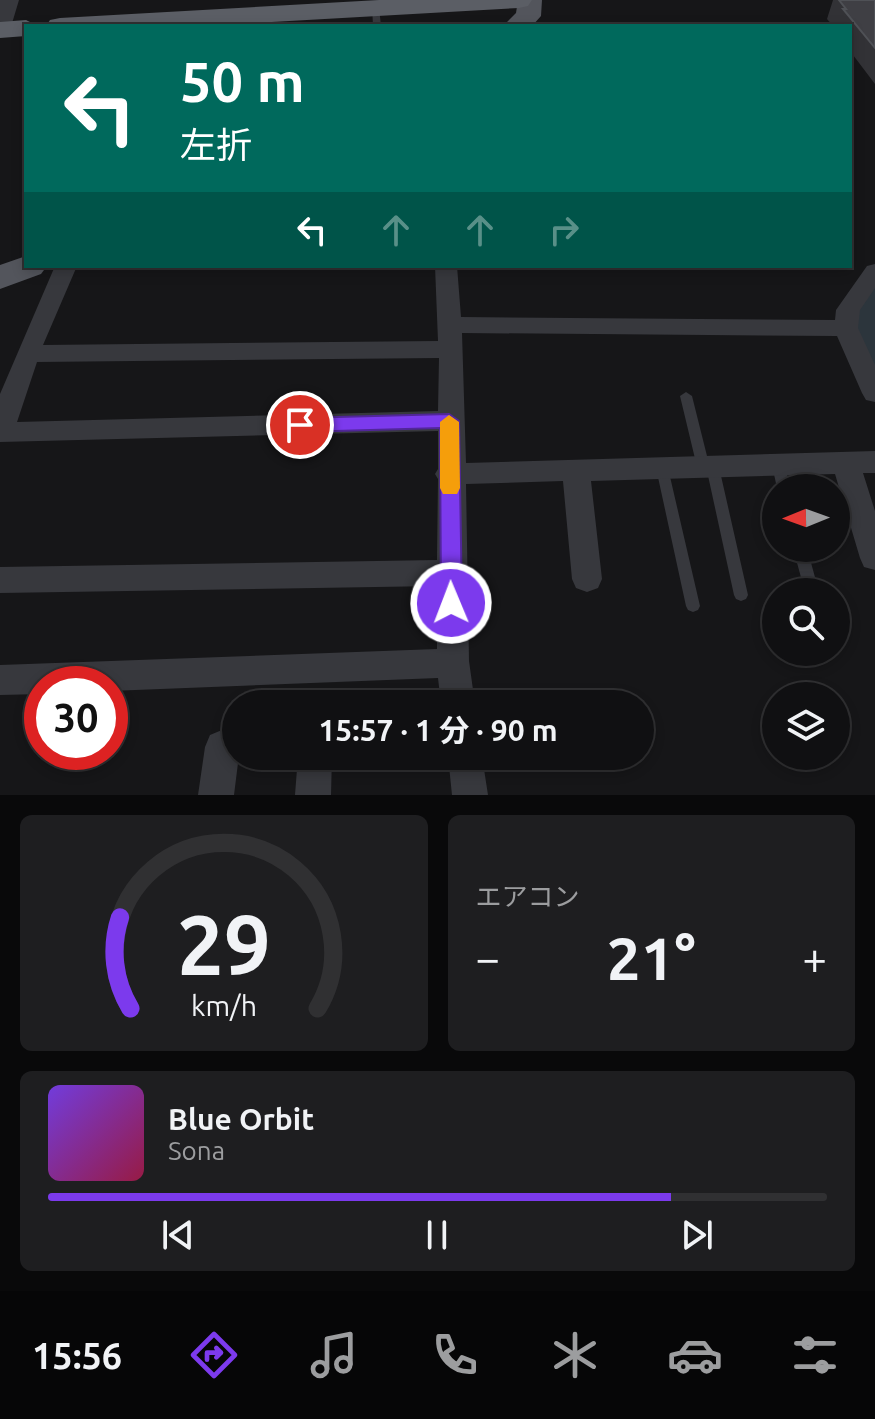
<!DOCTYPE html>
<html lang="ja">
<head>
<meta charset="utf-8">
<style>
  body { margin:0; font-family:Ubuntu,"Noto Sans JP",sans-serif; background:#1e1e20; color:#f1f3f6; height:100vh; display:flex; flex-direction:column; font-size:30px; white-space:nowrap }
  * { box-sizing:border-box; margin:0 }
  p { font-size:26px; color:#9c9d9f }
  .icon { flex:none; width:44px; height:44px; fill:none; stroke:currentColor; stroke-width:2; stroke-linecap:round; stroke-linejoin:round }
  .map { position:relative; height:795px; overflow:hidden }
  .sheet { display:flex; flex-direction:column; gap:20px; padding:20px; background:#09090a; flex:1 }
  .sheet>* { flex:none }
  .top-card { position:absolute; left:24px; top:24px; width:828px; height:244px; border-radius:0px; box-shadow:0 4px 12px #0003,0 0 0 2px #303032; background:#00695c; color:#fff; overflow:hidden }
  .needle { width:52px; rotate:269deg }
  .buttons { position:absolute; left:762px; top:474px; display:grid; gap:16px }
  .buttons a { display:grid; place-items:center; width:88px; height:88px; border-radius:50%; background:#101012; box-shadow:0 4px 12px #0003,0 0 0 2px #303032; font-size:40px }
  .speed { position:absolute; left:24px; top:666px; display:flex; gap:16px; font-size:40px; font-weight:700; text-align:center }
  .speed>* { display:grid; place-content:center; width:104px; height:104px; border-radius:50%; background:#101012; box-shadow:0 4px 12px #0003,0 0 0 2px #303032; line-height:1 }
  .speed .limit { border:12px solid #d22; background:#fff; color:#111 }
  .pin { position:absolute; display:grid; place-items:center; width:68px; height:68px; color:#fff; margin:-34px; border:4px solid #fff; border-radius:50%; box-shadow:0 2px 8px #0007 }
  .me { position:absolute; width:88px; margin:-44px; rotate:359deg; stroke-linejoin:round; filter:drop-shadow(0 0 6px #0008) }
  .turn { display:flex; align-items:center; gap:28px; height:168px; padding:0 24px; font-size:36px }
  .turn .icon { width:104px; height:104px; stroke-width:2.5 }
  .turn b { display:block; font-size:56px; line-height:68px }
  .lanes { display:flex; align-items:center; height:76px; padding:0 24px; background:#0003; justify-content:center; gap:40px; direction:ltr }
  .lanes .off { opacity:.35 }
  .big { font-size:60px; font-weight:700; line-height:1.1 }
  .sheet .tile { flex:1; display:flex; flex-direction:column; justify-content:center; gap:12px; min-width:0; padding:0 28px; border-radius:12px; background:#1e1e20 }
  .sheet .dial { align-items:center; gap:0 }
  .dial svg { height:208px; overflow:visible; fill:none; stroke:#303032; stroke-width:7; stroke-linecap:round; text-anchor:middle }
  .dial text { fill:#f1f3f6; stroke:none }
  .song { display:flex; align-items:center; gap:24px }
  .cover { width:96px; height:96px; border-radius:12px; background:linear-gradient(135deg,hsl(260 70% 55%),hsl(340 70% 35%)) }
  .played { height:8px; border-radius:4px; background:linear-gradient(90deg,#7c3aed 80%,#303032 80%) }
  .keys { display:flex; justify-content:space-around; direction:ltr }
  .heat { display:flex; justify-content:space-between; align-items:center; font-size:44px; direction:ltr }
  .sheet .tiles { flex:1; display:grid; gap:20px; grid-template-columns:1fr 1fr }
  .tile:last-child { grid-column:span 2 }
  .trip { position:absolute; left:222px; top:690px; width:432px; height:80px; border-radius:40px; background:#101012; box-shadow:0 4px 12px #0003,0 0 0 2px #303032; font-weight:700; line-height:80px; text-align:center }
  .tabs { display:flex; height:128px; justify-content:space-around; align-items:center; background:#060607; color:#9c9d9f }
  .tabs .icon { width:56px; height:56px }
  .tabs .on { color:#7c3aed }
  .tabs b { font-size:36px; color:#f1f3f6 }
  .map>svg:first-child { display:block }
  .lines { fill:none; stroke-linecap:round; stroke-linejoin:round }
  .river { fill:#2c353c; fill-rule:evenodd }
  .service { fill:#37383d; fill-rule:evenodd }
  .minor { fill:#37383d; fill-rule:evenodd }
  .tertiary { fill:#37383d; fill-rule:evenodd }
  .primary { fill:#53555c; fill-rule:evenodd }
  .trunk { fill:#5b5e65; fill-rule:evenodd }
  .wall { fill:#323236 }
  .building { fill:#3f3f44; stroke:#4f5156; stroke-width:2 }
  .route { fill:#7c3aed; stroke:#51269a; stroke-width:2 }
  .slow { fill:#f59e0b }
</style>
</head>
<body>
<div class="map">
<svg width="875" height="795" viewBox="0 0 875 795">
  <rect width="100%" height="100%" fill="#161618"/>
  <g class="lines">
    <!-- river -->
    <path class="river" d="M875,283v89l-16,-4c-15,-26 -15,-56 1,-81z"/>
    <!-- service -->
    <path class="service" d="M372,5l7,2 2,19h-8z
      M686,392l6,4 17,68h9l1,3 29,128 -2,4 -5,2 -5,-2 -2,-4 -27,-124 -9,-1 -1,-3 -17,-71z
      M778,460l5,2 1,3 7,23h-14l-5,-23 1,-3z
      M662,463l5,2 1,3 32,138 -2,4 -5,2 -5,-2 -2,-4 -30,-138 1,-3z
      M793,548h14l12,44h-14z"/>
    <!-- minor -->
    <path class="minor" d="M875,264v24l-15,22 -2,18 17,37v37l-9,-2 -4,-7 -25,-57 -375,-3 4,130 409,-12v22h-12l12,38v59l-11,-3 -4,-9 -25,-84 -244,7 11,98 -4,9 -11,4 -11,-4 -4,-9 -9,-98 -97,3 3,177 6,43h-34l-3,-26 -328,13v-7h-68v10l-42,1v-30l437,-16v-63l-437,7v-26l437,-7 1,-81 -3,-5 3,-5v-38l-438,11v-48l55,-128h22l-34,79 395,-4 -3,-75h22l4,51 374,3 1,-10 31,-44zM439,358l-1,53 -421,11 20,-60z
      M222,730h14v26h13l-11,7 -4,32h-36l7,-48 5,-12z
      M298,756h34l-1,39h-36z
      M448,756h34l6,39h-36z"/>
    <!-- tertiary -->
    <path class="tertiary" d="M0,0h19l-9,30 -10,6z"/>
    <!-- primary -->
    <path class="primary" d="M518,0h24l-1,16 -9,10h-29l13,-13z
      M26,256v10h21l-6,8 -41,15v-24z"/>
    <!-- trunk -->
    <path class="trunk" d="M379,0h153l-4,6 -9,2 -317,18h-156l4,-6 10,-2z
      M26,20l12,6h-12v10l-26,2v-16z"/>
  </g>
  <!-- wall -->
  <path class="wall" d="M833,0h42v84l-25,-33v-25h-17l-6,-7z"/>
  <!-- building -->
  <path class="building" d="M839,0h36v48l-32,-39h3z"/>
  <!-- route -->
  <path class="route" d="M449,414l10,7 3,182 -3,6 -8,3 -7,-3 -3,-6 -1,-175 -140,4 -10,-7 10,-7z"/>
  <!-- slow -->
  <path class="slow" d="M449,415l10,7 1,66 -3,6h-14l-3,-6v-66z"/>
</svg>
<div class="buttons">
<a><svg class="needle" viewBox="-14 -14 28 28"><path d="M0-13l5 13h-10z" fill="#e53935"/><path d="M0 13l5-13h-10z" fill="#9c9d9f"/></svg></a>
<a><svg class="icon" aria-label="search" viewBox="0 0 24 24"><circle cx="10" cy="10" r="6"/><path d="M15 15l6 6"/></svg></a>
<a><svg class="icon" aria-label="layers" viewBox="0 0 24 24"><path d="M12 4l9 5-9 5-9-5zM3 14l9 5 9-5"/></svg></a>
</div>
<div class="speed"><div class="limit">30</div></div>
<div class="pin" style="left:300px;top:425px;background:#d93025"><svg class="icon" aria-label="arrive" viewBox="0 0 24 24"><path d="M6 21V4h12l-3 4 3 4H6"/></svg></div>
<svg class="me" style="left:451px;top:603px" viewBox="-20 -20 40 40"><circle r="17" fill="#7c3aed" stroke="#fff" stroke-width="3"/><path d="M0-11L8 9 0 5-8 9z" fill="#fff"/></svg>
<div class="trip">15:57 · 1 分 · 90 m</div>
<div class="top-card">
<div class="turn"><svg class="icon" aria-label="left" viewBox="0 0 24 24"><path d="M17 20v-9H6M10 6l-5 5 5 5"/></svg><div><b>50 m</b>左折</div></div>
<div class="lanes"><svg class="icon" aria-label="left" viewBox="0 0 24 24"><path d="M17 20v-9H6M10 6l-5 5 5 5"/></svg><svg class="icon off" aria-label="ahead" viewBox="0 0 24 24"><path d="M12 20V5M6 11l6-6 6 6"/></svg><svg class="icon off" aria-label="ahead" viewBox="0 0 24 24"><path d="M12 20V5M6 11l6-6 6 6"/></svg><svg class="icon off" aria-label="right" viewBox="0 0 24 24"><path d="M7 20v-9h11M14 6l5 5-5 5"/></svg></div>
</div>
</div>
<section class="sheet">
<div class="tiles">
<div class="tile dial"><svg viewBox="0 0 100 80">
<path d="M14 69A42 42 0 1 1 86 69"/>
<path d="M14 69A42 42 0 0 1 10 34" stroke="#7c3aed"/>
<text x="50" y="56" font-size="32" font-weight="700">29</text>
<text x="50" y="72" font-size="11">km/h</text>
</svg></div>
<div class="tile"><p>エアコン</p>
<div class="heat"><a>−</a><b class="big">21°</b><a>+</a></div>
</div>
<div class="tile">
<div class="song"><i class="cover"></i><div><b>Blue Orbit</b><p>Sona</p></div></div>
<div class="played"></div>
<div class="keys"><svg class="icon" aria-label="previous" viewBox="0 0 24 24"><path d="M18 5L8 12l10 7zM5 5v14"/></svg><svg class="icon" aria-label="pause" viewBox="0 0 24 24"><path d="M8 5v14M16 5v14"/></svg><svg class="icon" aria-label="next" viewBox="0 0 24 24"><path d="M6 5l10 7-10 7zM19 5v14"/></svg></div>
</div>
</div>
</section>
<nav class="tabs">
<b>15:56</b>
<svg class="icon on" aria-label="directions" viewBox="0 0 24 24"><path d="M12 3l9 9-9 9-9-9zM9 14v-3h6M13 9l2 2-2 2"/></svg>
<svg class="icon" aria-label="music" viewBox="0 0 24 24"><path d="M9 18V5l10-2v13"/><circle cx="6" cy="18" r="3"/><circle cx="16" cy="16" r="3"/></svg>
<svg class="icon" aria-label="phone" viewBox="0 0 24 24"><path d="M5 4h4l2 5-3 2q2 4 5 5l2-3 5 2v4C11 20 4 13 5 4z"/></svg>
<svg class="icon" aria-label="climate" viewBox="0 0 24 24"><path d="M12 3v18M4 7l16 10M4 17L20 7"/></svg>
<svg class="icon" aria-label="car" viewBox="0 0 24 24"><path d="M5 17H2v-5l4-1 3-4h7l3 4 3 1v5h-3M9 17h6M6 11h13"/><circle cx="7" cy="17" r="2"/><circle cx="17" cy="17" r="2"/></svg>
<svg class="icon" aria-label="filters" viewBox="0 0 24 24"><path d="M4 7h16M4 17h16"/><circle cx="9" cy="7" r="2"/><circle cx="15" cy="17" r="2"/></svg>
</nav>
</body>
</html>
